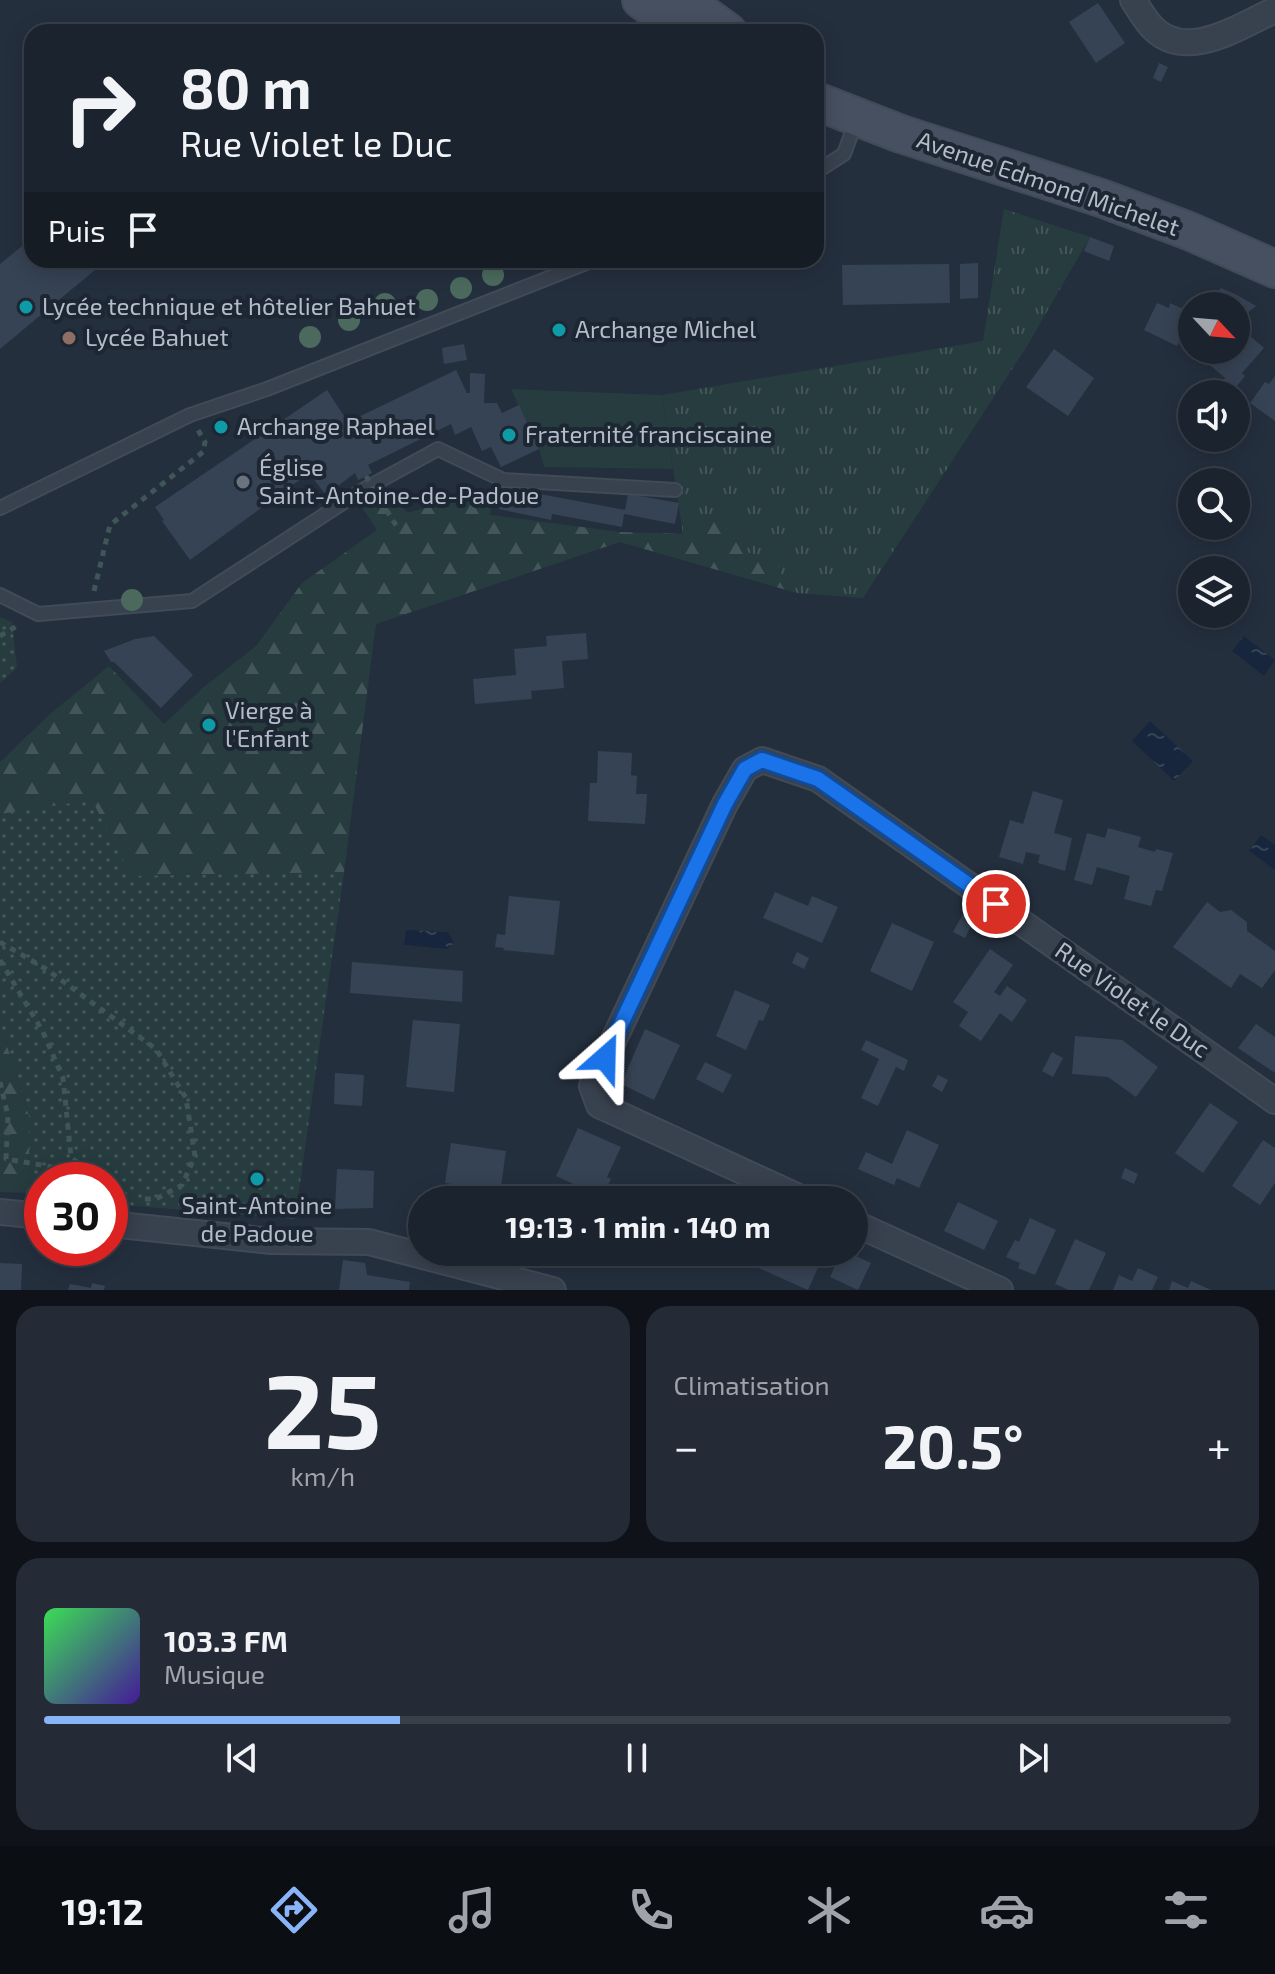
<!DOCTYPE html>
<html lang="fr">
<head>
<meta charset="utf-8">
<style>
  body { margin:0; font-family:"Exo 2",sans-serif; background:#242b36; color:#f1f3f6; height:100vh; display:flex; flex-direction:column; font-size:30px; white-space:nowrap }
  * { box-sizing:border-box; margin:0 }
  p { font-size:26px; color:#a0a4aa }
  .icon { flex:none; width:44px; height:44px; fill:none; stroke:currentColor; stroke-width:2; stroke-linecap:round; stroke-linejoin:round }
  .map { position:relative; height:1290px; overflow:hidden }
  .sheet { display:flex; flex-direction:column; gap:16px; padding:16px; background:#0f1319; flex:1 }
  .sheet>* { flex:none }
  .top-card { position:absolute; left:24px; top:24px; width:800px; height:244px; border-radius:24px; box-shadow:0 4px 20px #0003,0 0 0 2px #39404a; background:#1b232e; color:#f1f3f6; overflow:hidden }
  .needle { width:52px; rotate:116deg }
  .tools { position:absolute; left:1178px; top:292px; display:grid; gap:16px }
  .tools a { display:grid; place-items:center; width:72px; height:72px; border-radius:50%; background:#1b232e; box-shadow:0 4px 20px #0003,0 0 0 2px #39404a; font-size:40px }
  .speed { position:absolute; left:24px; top:1162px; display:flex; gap:16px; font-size:40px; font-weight:700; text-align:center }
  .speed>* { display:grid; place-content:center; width:104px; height:104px; border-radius:50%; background:#1b232e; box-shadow:0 4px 20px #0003,0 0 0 2px #39404a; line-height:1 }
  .speed .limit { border:12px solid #d22; background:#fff; color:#111 }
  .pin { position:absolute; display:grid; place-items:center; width:68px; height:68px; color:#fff; margin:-34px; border:4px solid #fff; border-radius:50%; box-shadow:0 2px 8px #0007 }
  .me { position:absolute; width:88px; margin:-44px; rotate:25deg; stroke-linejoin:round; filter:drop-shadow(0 0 6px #0008) }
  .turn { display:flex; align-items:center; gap:28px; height:168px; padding:0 24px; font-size:36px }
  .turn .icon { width:104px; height:104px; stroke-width:2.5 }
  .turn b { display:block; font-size:56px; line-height:68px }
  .then { display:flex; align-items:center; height:76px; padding:0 24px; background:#0003; gap:16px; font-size:30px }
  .big { font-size:60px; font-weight:700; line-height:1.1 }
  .sheet .widget { flex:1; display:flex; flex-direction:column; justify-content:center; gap:12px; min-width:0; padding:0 28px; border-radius:24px; background:#242b36 }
  .sheet .dial { align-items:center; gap:0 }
  .dial b { font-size:104px; line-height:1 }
  .song { display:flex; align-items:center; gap:24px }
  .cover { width:96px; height:96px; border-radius:12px; background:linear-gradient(135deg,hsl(130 70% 55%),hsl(260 70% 35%)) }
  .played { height:8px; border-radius:4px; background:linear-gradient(90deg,#8ab4f8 30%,#39404a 30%) }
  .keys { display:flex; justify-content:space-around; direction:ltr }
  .heat { display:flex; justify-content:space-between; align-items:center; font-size:44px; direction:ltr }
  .sheet .tiles { flex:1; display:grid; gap:16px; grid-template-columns:1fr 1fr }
  .widget:last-child { grid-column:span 2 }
  .trip { position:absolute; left:408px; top:1186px; width:460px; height:80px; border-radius:40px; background:#1b232e; box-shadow:0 4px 20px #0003,0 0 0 2px #39404a; font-weight:700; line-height:80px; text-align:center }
  .tabs { display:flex; height:128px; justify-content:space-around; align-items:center; background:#0b0e12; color:#a0a4aa }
  .tabs .icon { width:56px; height:56px }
  .tabs .current { color:#8ab4f8 }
  .tabs b { font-size:36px; color:#f1f3f6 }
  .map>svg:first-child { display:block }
  .grass { fill:url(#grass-tufts) }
  .forest { fill:url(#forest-firs) }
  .park { fill:url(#park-dots) }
  .garden { fill:#263c3f }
  .water { fill:url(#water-ripples) }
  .building { fill:#364354 }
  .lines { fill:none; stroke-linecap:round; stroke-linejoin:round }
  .lane-casing { stroke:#414a57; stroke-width:16 }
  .street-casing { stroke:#414a57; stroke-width:28 }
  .secondary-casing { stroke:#414a57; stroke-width:40 }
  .path { stroke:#3f5557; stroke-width:5; stroke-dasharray:6 6; stroke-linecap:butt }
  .lane { stroke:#38414e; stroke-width:12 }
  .street { stroke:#38414e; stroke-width:24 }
  .secondary { stroke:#465061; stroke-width:36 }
  .path-bridge { stroke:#3f5557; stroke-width:5; stroke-dasharray:6 6; stroke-linecap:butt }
  .tree { fill:#4b6a5d }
  .route-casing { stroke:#114b97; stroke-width:20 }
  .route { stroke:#1a73e8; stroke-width:14 }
  .culture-dot { fill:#0f9aa8; stroke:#1d2633; stroke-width:3 }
  .education-dot { fill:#8d6e63; stroke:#1d2633; stroke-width:3 }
  .worship-dot { fill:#6b7280; stroke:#1d2633; stroke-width:3 }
  .labels { text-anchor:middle; stroke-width:8; stroke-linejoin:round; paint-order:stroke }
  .street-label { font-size:24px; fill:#b4bcc9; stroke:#1d2633 }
  .poi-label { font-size:24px; fill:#b4bcc9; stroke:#1d2633; text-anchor:start }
</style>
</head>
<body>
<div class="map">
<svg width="1275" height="1290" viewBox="0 0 1275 1290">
  <defs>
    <pattern id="grass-tufts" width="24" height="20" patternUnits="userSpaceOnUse" patternTransform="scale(2)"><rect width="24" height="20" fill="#263c3f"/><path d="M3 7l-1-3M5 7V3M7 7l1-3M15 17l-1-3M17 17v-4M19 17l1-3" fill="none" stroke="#435659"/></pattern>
    <pattern id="forest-firs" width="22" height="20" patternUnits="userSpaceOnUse" patternTransform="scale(2)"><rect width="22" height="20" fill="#263c3f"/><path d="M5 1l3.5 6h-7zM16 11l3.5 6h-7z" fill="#435659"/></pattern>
    <pattern id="park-dots" width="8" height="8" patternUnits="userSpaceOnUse" patternTransform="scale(2)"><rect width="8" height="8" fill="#263c3f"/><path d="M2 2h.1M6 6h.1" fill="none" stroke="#435659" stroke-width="1.8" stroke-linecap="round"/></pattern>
    <pattern id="water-ripples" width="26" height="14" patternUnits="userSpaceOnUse" patternTransform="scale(2)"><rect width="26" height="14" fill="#17263c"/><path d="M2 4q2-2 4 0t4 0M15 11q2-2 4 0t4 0" fill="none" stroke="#364457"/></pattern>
  </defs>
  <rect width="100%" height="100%" fill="#242f3e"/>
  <!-- grass -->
  <path class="grass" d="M1004,209l86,28 -63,109 -164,252 -66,-5 -52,-41 3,-28 -65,10 -21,-139 321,-54z"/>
  <!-- forest -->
  <path class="forest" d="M388,488l19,25 86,-23 -3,25 130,17 63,2 6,-14 30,-4 29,7 -3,29 31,6 6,21 15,14 -177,-51 -244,82 -32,248 -36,244 -308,-255v-99l50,-48 59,-48 55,58 40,-37 52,-41 46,-63 75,-53 -17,-26z
    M0,1031l5,8 24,77 1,77 -30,-1z"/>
  <!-- park -->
  <path class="park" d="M0,617l12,5 5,46 -17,15z
    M92,800l39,76 213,-4 -49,347 -185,-15v-24h-68v15l-12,-2 -1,-77 -24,-77 -5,-8v-217z"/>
  <!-- garden -->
  <path class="garden" d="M511,389l151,6 11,74 -129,-2 -5,-18z"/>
  <!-- water -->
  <path class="water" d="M1244,636l31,24 -11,16 -32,-25z
    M1150,721l43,40 -19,20 -42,-40z
    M1261,835l14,10v25l-26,-19z
    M406,930l42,2 6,11 -7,6 -43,-4z"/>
  <!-- building -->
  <path class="building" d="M1098,3l27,40 -29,20 -27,-41z
    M1159,63l9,4 -7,15 -8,-4z
    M1090,237l24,9 -5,15 -25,-10z
    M32,238v22h75l-107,89v-85z
    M978,263v35l-18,1v-35z
    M949,264l1,39 -107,2 -1,-40z
    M1221,288l16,7 19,11 -20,16v-16h-30z
    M1157,303l12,5 1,-5 22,10 -15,33 -33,-16z
    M1236,324l28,24 -22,25 3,3 -9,11 -8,7h-5l-7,-6 9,-10 -21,-18 8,-10h24z
    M464,344l3,16 -23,4 -2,-16z
    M1054,349l40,29 -26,38 -42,-29z
    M456,370l11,23h3v-20l15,1 -1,29h13l5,10 17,-8 20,44 -38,18 -10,-20 -9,4 -11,-24 -16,8 -4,-11 -83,41 4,8 -14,7 -3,-7 -29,22 -17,-22 -119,87 -28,-39 2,-1 -9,-13 172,-117 21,32z
    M1275,376v45l-25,-18 15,-21 4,2z
    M503,487l122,23 3,-16 51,9 -4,21 -51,-10 -2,13 -70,-13 -1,6 -52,-11z
    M586,633l2,26 -26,2 2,27 -33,3 1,8 -57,5 -2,-25 43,-4 -2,-26 33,-3 -1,-10z
    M154,636l39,39 -32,33 -47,-46h-3l-7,-11 31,-12z
    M598,751l34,2 -1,22 6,1 -1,18h11l-2,30 -57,-3 2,-38h7z
    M1033,791l30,9 -9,33 18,5 -7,33 -27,-8 2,-8 -14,-3 -3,12 -24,-7 11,-37 13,4z
    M1108,828l33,9 -3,10 17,5 1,-3 17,4 -11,38 -6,-1 -5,16 -27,-7 6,-23 -33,-9 -5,18 -18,-5 13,-47 18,5z
    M775,892l33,14 4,-10 26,11 -16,36 -59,-25z
    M509,896l51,5 -6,54 -51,-5 1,-2 -9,-1 2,-13 8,1z
    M1207,902l13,10 11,-2 16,12v9l28,20v19l-13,18 -22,-14 -9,14 -58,-41z
    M965,910l11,6 -11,22 -12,-6z
    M892,923l42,19 -22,49 -42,-20z
    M990,949l23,16 -19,27 6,4 7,-10 20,14 -15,22 -12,-9 -19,28 -22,-15 9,-14 -15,-10z
    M797,952l12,6 -5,11 -12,-6z
    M352,962l111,9 -1,31 -112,-9z
    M735,990l35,15 -7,16 -4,-1 -13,30 -30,-14z
    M413,1020l47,4 -6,68 -48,-5z
    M1256,1024l19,13v36l-37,-25z
    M645,1029l35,16 -26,55 -33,-16z
    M1075,1036l47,4 36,27 -22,30 -28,-20 -36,-3z
    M866,1040l42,20 -4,11 -8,-4 -18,39 -17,-8 18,-39 -18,-9z
    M1052,1052l11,6 -10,19 -11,-6z
    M705,1062l27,13 -9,18 -27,-14z
    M335,1073l29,2 -2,31 -28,-2z
    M938,1075l10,5 -6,12 -10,-6z
    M1210,1103l28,19 -35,51 -28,-20z
    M578,1128l43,19 -14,30 4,2 -9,18 -46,-21z
    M907,1130l32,15 -20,43 -22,-10 -3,7 -36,-16 8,-17 26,12z
    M1263,1140l12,8v35l-15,22 -28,-19z
    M451,1143l55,8 -7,49 -21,-3 1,-9 -34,-5z
    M1125,1168l13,6 -4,10 -13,-6z
    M337,1169l37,2 -1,37 -38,1z
    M958,1202l40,19 -14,29 -40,-19z
    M1030,1218l26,12 -21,45 -17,-7 2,-5 -14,-6 9,-17 4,2z
    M1075,1239l31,14 -17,37h-20l-14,-6z
    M749,1252h76l-17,38 -63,-28z
    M841,1252h6l24,11 -13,27 -28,-13z
    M343,1260l22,3 2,12 43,7 -1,8h-70z
    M0,1263l22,1 -1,26h-21z
    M1138,1268l20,9 -6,13h-39l6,-15 13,6z
    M1172,1281l16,7 3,-7 20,9h-42z
    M92,1283l13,3 -1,4h-36l2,-6 21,4z"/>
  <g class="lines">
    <defs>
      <path id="lane" d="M816,172l28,-18 12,-33
        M0,508l190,-93 77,-26 327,-129
        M0,595l38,19 154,-13 169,-110 77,-42 65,31 172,10"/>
      <path id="street" d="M1133,0c6,9 11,18 18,26 34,38 88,0 124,-16
        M805,1200l-206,-95 -7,-19 133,-282 20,-35 17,-9 56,19 457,322
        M0,1212l42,4
        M854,1223l146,67
        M110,1224l161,17 98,1 184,48"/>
      <path id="secondary" d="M641,0l43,32
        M684,0l44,32
        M816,101l85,33 200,64 88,33 86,38"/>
    </defs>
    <!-- lane casing -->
    <use href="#lane" class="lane-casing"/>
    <!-- street casing -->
    <use href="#street" class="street-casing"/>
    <!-- secondary casing -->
    <use href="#secondary" class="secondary-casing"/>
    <!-- path -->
    <path class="path" d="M513,23l3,9
      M380,500l19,30
      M94,591l16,-66 93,-73 2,-10 -7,-12
      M0,636l17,-10
      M0,942l46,27 110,80 30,49 9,58 -13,29 -26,14h-12
      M0,960l43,72 20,46 8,79 27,23
      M0,1082l8,34 -2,43 64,11
      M70,1180l1,-22
      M110,1188l21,9"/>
    <!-- lane -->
    <use href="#lane" class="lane"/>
    <!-- street -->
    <use href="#street" class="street"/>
    <!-- secondary -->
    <use href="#secondary" class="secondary"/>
    <!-- path-bridge -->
    <path class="path-bridge" d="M366,476l11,19"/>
  </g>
  <!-- trees -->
  <g class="tree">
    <circle cx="493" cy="275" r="11"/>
    <circle cx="461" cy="288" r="11"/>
    <circle cx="427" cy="300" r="11"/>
    <circle cx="385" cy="304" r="11"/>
    <circle cx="349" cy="320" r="11"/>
    <circle cx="310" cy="337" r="11"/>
    <circle cx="132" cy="600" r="11"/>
  </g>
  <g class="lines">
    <defs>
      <path id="route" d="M605,1058l120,-254 20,-35 17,-9 56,19 178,125"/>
    </defs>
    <!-- route casing -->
    <use href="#route" class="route-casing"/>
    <!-- route -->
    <use href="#route" class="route"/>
  </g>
  <!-- markers -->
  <g class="culture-dot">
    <circle cx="26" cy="307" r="8"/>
    <circle cx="559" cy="330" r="8"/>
    <circle cx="221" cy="427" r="8"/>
    <circle cx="509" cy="435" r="8"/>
    <circle cx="209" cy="725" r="8"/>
    <circle cx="257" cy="1179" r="8"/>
  </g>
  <circle class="education-dot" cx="69" cy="338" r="8"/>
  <circle class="worship-dot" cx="243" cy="482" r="8"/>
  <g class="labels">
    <!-- street labels -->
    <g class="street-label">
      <text transform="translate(1048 184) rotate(19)" y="8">Avenue Edmond Michelet</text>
      <text transform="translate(1132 1000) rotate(35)" y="8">Rue Violet le Duc</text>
    </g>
    <!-- poi labels -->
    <g class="poi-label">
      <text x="42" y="315">Lycée technique et hôtelier Bahuet</text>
      <text x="575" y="338">Archange Michel</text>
      <text x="85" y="346">Lycée Bahuet</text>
      <text x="237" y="435">Archange Raphael</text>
      <text x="525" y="443">Fraternité franciscaine</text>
      <text x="259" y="476">Église<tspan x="259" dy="28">Saint-Antoine-de-Padoue</tspan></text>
      <text x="225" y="719">Vierge à<tspan x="225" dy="28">l'Enfant</tspan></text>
      <text x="257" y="1214" text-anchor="middle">Saint-Antoine<tspan x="257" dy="28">de Padoue</tspan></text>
    </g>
  </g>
</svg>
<div class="tools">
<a><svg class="needle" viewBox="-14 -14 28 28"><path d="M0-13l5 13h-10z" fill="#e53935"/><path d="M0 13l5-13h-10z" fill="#a0a4aa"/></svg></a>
<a><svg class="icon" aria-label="sound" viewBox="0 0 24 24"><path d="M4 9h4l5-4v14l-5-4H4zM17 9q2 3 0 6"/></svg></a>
<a><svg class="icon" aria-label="search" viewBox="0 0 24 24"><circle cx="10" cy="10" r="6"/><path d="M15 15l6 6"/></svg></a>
<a><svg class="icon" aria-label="layers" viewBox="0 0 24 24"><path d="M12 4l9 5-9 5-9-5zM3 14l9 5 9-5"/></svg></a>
</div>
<div class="speed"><div class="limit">30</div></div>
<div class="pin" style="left:996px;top:904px;background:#d93025"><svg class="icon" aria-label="arrive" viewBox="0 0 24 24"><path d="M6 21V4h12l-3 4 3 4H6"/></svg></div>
<svg class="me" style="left:605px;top:1058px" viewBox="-20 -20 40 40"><path d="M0-17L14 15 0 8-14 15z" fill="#1a73e8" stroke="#fff" stroke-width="4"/></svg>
<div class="trip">19:13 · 1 min · 140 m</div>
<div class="top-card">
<div class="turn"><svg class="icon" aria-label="right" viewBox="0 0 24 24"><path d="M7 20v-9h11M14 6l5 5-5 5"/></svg><div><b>80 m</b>Rue Violet le Duc</div></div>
<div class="then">Puis<svg class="icon" aria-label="arrive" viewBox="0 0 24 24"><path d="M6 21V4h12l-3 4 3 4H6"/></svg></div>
</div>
</div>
<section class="sheet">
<div class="tiles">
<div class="widget dial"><b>25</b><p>km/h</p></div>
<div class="widget"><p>Climatisation</p>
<div class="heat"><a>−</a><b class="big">20.5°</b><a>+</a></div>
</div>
<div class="widget">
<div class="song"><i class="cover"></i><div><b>103.3 FM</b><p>Musique</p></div></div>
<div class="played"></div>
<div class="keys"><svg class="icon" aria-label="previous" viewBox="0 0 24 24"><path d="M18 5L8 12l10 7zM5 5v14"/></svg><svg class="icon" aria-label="pause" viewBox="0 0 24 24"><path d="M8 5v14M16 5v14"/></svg><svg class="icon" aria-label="next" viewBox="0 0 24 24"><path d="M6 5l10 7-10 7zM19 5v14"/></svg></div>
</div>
</div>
</section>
<nav class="tabs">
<b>19:12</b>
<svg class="icon current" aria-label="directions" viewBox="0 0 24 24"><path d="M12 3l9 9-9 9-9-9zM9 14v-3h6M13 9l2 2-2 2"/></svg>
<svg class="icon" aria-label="music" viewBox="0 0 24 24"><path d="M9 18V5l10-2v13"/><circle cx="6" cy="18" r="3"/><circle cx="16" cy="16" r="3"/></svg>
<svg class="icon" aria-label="phone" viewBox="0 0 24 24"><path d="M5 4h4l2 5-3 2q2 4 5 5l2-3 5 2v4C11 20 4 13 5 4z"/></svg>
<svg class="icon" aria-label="climate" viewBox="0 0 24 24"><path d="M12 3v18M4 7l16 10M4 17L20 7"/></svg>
<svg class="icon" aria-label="car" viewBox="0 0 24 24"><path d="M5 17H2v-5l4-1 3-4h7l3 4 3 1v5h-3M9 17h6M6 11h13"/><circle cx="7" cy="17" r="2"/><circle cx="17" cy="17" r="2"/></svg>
<svg class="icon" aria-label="filters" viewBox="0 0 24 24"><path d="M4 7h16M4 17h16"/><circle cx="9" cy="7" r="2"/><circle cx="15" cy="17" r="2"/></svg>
</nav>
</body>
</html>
